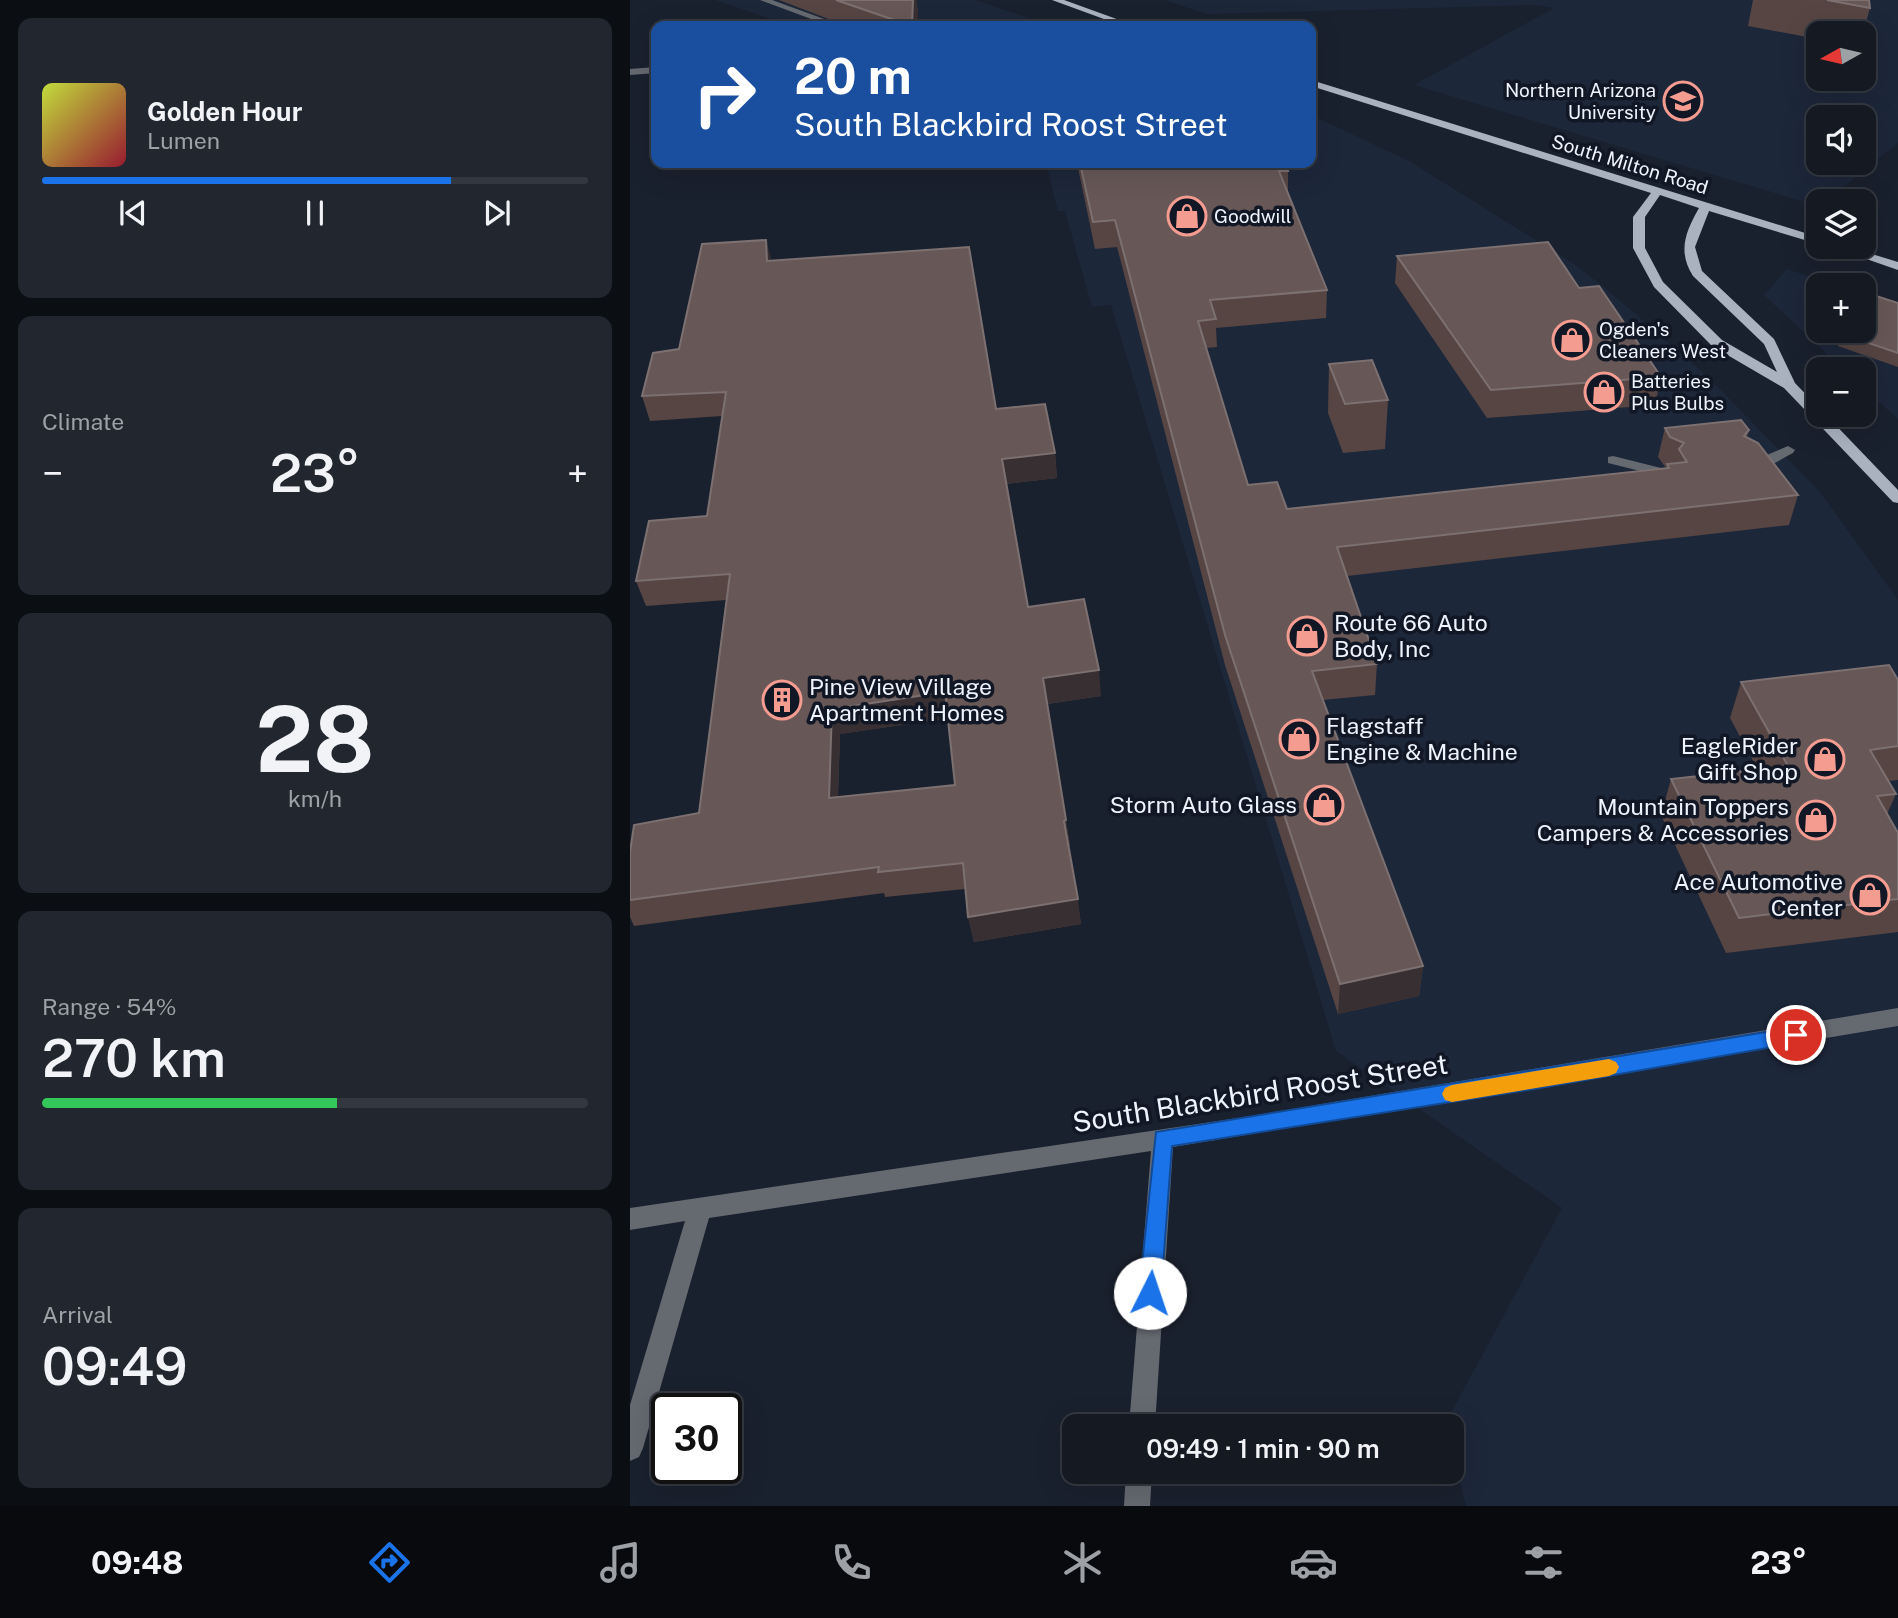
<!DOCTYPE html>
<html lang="en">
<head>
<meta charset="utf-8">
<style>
  body { margin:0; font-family:"Public Sans",sans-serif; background:#21262f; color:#f1f3f6; height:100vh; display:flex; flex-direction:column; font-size:26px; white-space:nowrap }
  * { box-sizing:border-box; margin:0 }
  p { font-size:23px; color:#9da0a5 }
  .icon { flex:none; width:38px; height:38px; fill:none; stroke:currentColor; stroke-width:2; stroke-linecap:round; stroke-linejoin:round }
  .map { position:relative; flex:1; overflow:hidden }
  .drawer { display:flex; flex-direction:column; gap:18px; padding:18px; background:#0b0e13; width:630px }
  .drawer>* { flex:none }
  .hud { position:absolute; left:21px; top:21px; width:665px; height:147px; border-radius:14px; box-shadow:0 7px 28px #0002,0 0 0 2px #333840; background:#1a4fa0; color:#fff; overflow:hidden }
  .needle { width:46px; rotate:262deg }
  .controls { position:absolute; left:1176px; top:21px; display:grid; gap:14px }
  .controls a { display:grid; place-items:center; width:70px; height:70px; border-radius:14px; background:#141922; box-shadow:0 7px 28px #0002,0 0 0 2px #333840; font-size:35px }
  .speed { position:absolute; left:21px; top:1393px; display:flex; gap:14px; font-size:35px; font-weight:700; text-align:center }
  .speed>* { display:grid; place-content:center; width:91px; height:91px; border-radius:50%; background:#141922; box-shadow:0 7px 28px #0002,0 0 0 2px #333840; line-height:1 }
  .speed .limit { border:4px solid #111; border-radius:10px; background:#fff; color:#111 }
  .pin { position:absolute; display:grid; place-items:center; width:60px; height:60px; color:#fff; margin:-30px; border:4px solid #fff; border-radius:50%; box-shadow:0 2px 7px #0007 }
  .me { position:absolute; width:77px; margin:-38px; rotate:4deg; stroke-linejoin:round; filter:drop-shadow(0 0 5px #0008) }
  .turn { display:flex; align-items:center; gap:24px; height:147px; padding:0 28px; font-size:32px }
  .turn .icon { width:91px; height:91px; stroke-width:2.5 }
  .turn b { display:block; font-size:49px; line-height:60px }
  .big { font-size:52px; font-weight:600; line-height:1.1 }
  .drawer .card { flex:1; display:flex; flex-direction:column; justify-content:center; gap:10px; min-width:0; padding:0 24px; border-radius:14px; background:#21262f }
  .drawer .dial { align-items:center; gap:0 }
  .dial b { font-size:91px; line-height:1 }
  .song { display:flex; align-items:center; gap:21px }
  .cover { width:84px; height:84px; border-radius:10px; background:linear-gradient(135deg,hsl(70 70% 55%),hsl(350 70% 35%)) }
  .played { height:7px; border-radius:4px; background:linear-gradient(90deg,#1a73e8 75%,#333840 75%) }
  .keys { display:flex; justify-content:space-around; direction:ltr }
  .heat { display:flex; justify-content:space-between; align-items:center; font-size:38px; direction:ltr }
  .charge { height:10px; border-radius:5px; background:linear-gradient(90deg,#34c759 54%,#333840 0) }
  .trip { position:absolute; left:432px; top:1414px; width:402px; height:70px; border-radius:14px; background:#141922; box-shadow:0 7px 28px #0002,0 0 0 2px #333840; font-weight:600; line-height:70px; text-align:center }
  .tab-bar { display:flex; height:112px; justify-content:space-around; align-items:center; background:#080a0e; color:#9da0a5 }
  .tab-bar .icon { width:49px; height:49px }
  .tab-bar .active { color:#1a73e8 }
  .tab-bar b { font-size:32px; color:#f1f3f6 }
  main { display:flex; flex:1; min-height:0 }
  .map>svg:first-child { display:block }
  .built { fill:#1d273a; fill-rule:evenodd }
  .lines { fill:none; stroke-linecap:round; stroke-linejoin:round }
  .service { fill:#656970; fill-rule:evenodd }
  .minor { fill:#656970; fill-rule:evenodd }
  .primary { fill:#aab2c0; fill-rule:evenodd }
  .wall { fill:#564543; fill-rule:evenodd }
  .shaded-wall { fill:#372f32 }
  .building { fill:#675857; stroke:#7c7071; stroke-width:2; fill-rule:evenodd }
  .route { fill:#1a73e8; stroke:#114b97; stroke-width:2 }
  .slow { fill:#f59e0b }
  .labels { text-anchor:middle; stroke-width:7; stroke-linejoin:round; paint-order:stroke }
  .far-poi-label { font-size:19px; fill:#eef4fd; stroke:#111724; text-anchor:start }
  .far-street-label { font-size:19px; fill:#eef4fd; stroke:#111724 }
  .poi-label { font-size:23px; fill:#eef4fd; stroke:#111724; text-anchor:end }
  .near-street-label { font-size:28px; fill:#eef4fd; stroke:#111724 }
</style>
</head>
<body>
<main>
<section class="drawer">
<div class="card">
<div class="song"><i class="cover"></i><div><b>Golden Hour</b><p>Lumen</p></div></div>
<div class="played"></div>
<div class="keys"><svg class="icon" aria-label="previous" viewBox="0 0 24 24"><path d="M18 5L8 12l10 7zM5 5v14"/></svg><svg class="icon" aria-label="pause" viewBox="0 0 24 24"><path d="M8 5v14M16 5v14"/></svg><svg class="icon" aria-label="next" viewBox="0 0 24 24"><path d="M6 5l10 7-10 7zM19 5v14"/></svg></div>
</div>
<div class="card"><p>Climate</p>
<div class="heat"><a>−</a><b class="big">23°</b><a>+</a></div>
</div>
<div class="card dial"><b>28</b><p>km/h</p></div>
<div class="card"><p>Range · 54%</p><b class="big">270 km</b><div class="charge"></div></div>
<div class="card"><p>Arrival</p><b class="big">09:49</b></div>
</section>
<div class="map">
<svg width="1268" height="1506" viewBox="0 0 1268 1506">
  <rect width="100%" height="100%" fill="#1a212e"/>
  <!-- built -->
  <path class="built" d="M85,0h260l77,26h-260z
    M535,0h733v143l-72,58h-8v5l-404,-121 140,-77 -19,-3 -328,9zM1188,33h46v46h-46zM1188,117h46v46h-46z
    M681,115l98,46 165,103 31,24 103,89 112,115 78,108v906h-432l-13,-55 -1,-25h-5l-1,-4 116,-214 -226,-157 -225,-746 -19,2 -27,-96h-7l-12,-48h265z
    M1157,269l49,16h-18v46h46v-37l34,12v113l-34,-31v-19h-21l-79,-74z"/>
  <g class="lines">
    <!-- service -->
    <path class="service" d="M130,0h12l66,24 -8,2z
      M1191,331h12l9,11 -10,3z
      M1158,446l7,4 -2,3c-14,7 -36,24 -50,12z
      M983,456l60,15 2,3 -7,4 -60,-15v-6z"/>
    <!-- minor -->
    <path class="minor" d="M26,67v6l-26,2v-6z
      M1268,1008v18l-725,121 -18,279h-26l22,-275 -442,67 -66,230 -4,9 -9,4v-56l55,-184 -55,9v-22l615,-91z
      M496,1472h26l-2,34h-26z"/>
    <!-- primary -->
    <path class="primary" d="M422,0h12l72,26h-13z
      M681,80l507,157v7l-109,-33 -14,36 7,24 72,68 21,44 23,24v8h8l72,75v13l-5,-1 -109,-114 -72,-42 -58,-59 -21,-39v-31l18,-24 -340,-107zM1030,195l39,13c-13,23 -22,43 -6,68l71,68 13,28 -55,-32 -59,-58 -18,-34v-31z
      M1202,247h17l49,15v8z"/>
  </g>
  <!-- wall -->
  <path class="wall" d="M149,0h137l2,12v14h-86l-1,-6z
    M1123,0h116l1,8 -7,25h-45v6l-70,-13z
    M447,163h207l4,8v21l39,98 -1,28 -110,10 1,19 -11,1 42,137 39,24 379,-41 -8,-11 7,-29 84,2 -2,7 51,58 -9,30 -442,51 30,88 -2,31 -52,5 100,266 -4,30 -81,18 -113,-349 -108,-418 -22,2z
    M136,240l5,21 225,148 59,44 2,25 -51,6 22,123 73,89 -54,8 19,116 4,26h-2l13,78 -107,18 -6,-25 -3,-28 -80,8 -1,-4 -250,33 -4,-9v-65l69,-39 27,-213 -80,6 -10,-25 71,-65 15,-100 -72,5 -8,-25zM318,718l7,67 -117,12 2,-63z
    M767,256l182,32 82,89 -6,28 -168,13 -92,-135z
    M1268,303v64l-60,-21 4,-12 2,-1v-2h20z
    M699,364l59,36 -3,49 -42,4 -15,-40z
    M1268,680v100l-9,1 7,13 -9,20 11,19v99l-172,21 -65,-138 10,-36 87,-9 -28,-52 11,-36z"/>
  <!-- shaded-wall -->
  <path class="shaded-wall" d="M283,0h3l2,12v14h-6z
    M136,240l6,23 -5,-2z
    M425,453l2,25 -51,6 -4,-25z
    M469,670l2,26 -54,8 -4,-26z
    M315,692l5,26 -110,16 -3,90 -8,-26 3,-89z
    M436,820l4,26h-3l-3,-25z
    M448,899l3,25 -107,18 -6,-25z
    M793,966l-4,30 -81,18 2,-30z"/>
  <!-- building -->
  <path class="building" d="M206,0h77l-1,26z
    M1197,0h42l1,8z
    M450,163h204l4,8h-9l48,119 -117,10 6,19 -18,2 50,164 29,-3 10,27 382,-41 -2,-4 20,-2 -8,-13 5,-6 -14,-6 -5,-9 76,-8 8,10 -5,6 14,7 40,52 -461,52 40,117 -65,7 111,295 -83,18 -115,-349 -110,-415 -22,2z
    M136,240l1,21 202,-14 27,162 49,-5 10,49 -53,6 26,148 56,-8 15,71 -56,8 23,142 -2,1 14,78 -110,18 -5,-54 -85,9 1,-5 -249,33v-48l4,-27 65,-12 31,-239 -94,7 13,-60 58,-5 19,-124 -84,4 11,-43 26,-4 23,-105zM315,692l10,93 -126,13 3,-89z
    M918,242l31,46 20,-2 62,91 -170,13 -94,-134z
    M1246,296l22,7v50l-56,-19 6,-2 -1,-1h17v-23z
    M742,360l16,40 -43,4 -16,-40z
    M1259,665l9,15v66l-28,4 26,44 -19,2 21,37v66l-159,19 -68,-139 117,-13 -47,-84z"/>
  <!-- route -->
  <path class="route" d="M1166,1027l7,2 2,6 -2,5 -7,3 -262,46 -362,57 -11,147 -3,8 -8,3 -8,-3 -3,-8 17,-161z"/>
  <!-- slow -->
  <path class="slow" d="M979,1059l7,3 3,5 -3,6 -7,3 -157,26 -7,-2 -3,-6 3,-6 7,-3z"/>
  <!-- icons -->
  <defs>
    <symbol id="university-ring" viewBox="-11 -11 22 22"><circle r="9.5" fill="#111724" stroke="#f59c91" stroke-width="1.5"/><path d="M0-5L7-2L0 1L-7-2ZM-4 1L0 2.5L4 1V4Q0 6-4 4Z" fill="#f59c91"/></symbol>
    <symbol id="shop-ring" viewBox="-11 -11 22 22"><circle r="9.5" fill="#111724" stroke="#f59c91" stroke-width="1.5"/><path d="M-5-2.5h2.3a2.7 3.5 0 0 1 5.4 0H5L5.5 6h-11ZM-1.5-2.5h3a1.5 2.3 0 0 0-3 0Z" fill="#f59c91"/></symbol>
    <symbol id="building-ring" viewBox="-11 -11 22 22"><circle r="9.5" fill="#111724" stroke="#f59c91" stroke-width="1.5"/><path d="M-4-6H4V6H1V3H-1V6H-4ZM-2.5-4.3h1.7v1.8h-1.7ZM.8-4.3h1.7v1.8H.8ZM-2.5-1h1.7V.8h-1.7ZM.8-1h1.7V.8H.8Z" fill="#f59c91"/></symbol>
  </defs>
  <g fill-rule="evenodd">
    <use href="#university-ring" x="1031" y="79" width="44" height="44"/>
    <use href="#shop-ring" x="535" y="194" width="44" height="44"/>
    <use href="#shop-ring" x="920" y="318" width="44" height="44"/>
    <use href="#shop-ring" x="952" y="370" width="44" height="44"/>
    <use href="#shop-ring" x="655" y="614" width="44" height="44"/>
    <use href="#building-ring" x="130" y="678" width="44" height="44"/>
    <use href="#shop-ring" x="647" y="717" width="44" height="44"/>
    <use href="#shop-ring" x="1173" y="737" width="44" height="44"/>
    <use href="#shop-ring" x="672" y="783" width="44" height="44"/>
    <use href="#shop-ring" x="1164" y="798" width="44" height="44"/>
    <use href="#shop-ring" x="1218" y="873" width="44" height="44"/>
  </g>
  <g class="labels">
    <!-- far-poi labels -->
    <g class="far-poi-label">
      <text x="1026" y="97" text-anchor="end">Northern Arizona<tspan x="1026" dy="22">University</tspan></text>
      <text x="584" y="223">Goodwill</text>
      <text x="969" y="336">Ogden's<tspan x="969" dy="22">Cleaners West</tspan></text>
      <text x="1001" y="388">Batteries<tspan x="1001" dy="22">Plus Bulbs</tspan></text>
    </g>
    <!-- far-street labels -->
    <g class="far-street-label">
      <text transform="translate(1000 164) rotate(17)" y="7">South Milton Road</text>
    </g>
    <!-- poi labels -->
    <g class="poi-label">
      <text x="704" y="631" text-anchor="start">Route 66 Auto<tspan x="704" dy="26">Body, Inc</tspan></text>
      <text x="179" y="695" text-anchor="start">Pine View Village<tspan x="179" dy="26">Apartment Homes</tspan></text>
      <text x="696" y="734" text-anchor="start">Flagstaff<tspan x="696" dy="26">Engine &amp; Machine</tspan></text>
      <text x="1168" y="754">EagleRider<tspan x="1168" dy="26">Gift Shop</tspan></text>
      <text x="667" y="813">Storm Auto Glass</text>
      <text x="1159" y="815">Mountain Toppers<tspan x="1159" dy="26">Campers &amp; Accessories</tspan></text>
      <text x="1213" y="890">Ace Automotive<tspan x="1213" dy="26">Center</tspan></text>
    </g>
    <!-- near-street labels -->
    <g class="near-street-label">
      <text transform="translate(630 1093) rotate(-9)" y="10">South Blackbird Roost Street</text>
    </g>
  </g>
</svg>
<div class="controls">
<a><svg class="needle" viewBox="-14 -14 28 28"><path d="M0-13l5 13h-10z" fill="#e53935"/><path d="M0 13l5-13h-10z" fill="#9da0a5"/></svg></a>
<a><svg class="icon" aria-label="sound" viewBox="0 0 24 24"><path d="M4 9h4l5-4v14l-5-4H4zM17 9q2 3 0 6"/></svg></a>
<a><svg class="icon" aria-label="layers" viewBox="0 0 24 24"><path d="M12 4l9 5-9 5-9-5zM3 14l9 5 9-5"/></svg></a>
<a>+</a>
<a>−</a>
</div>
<div class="speed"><div class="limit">30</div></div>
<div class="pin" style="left:1166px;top:1035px;background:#d93025"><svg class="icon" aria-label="arrive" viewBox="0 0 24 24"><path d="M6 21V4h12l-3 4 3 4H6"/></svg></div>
<svg class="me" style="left:520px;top:1293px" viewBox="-20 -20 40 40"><circle r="19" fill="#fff"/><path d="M0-13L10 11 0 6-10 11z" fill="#1a73e8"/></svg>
<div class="trip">09:49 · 1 min · 90 m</div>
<div class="hud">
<div class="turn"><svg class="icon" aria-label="right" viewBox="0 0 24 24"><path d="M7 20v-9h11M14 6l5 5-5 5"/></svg><div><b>20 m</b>South Blackbird Roost Street</div></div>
</div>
</div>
</main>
<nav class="tab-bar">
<b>09:48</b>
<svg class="icon active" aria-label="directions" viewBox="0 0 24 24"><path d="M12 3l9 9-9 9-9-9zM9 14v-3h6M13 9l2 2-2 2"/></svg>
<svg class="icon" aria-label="music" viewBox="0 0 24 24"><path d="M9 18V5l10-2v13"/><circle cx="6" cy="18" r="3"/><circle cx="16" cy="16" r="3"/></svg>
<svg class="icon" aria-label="phone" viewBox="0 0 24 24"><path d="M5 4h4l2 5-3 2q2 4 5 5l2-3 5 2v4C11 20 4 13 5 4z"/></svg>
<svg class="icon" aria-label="climate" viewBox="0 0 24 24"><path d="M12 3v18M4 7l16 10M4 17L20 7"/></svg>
<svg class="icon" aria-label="car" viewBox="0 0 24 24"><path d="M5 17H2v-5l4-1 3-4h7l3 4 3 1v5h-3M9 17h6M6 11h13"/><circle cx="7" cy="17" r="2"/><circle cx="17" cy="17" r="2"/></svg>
<svg class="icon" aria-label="filters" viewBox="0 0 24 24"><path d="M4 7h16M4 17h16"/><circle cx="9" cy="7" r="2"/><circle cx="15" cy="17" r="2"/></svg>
<b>23°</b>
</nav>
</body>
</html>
